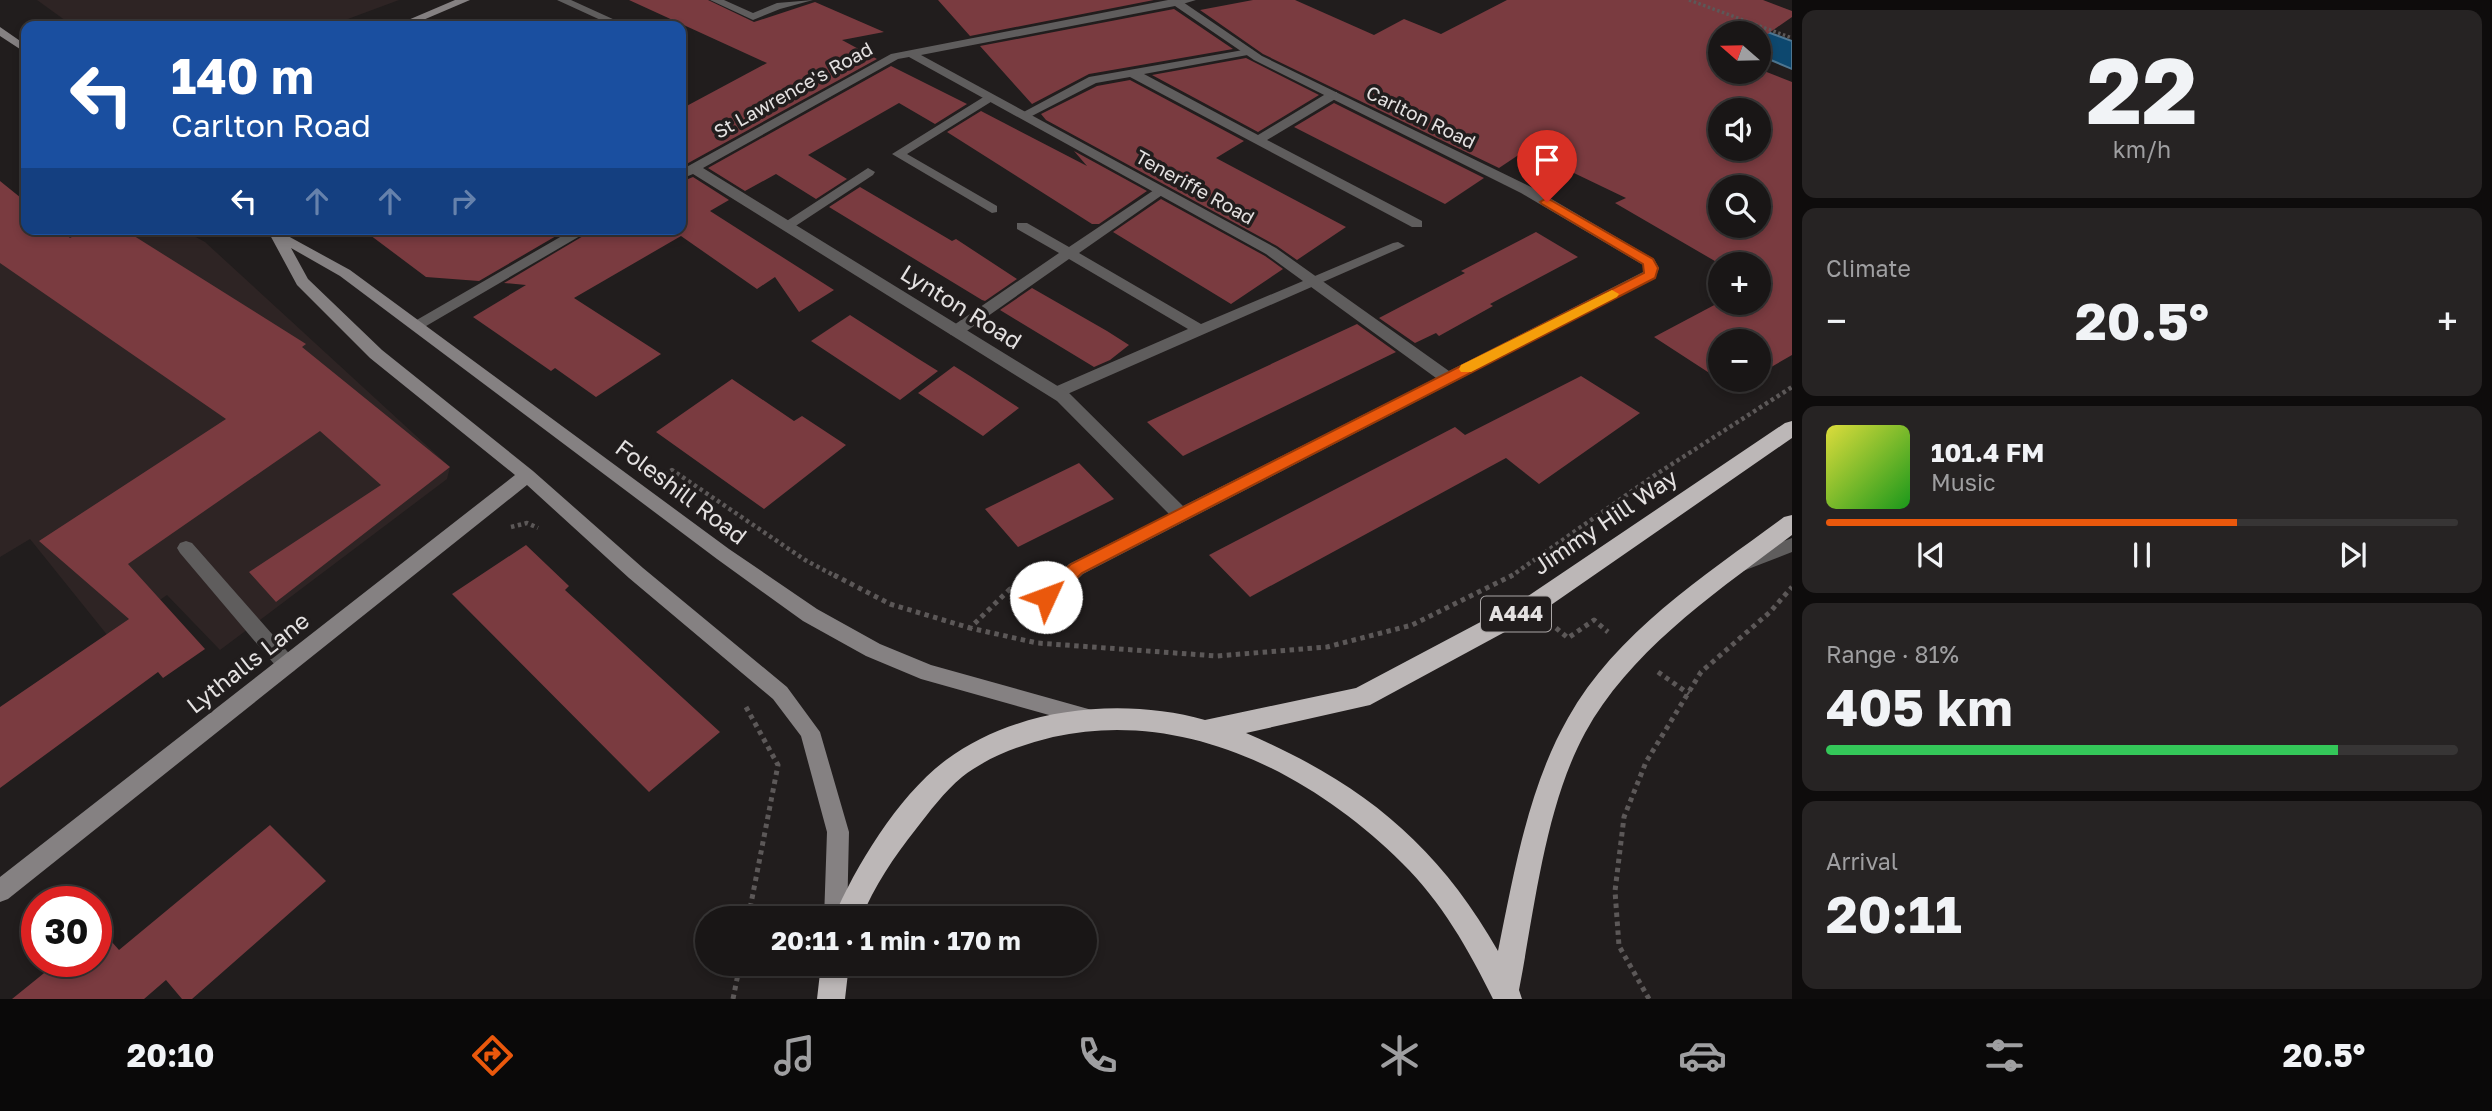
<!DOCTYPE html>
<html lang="en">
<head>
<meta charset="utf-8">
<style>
  body { margin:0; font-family:"Golos Text",sans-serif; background:#262323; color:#f1f3f6; height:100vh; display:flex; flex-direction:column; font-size:26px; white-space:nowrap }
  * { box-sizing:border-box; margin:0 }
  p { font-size:23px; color:#9f9fa1 }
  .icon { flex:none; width:38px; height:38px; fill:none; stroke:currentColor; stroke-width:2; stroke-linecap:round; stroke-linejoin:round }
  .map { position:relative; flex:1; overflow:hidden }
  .details { display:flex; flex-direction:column; gap:10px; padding:10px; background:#0e0c0c; width:700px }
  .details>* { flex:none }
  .banner { position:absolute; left:21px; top:21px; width:665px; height:214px; border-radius:14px; box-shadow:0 4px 10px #0003,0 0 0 2px #373535; background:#1a4fa0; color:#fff; overflow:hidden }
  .needle { width:46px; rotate:290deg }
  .buttons { position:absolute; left:1708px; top:21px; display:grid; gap:14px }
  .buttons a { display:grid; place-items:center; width:63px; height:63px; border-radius:50%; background:#191616; box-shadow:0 4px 10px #0003,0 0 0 2px #373535; font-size:35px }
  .speed { position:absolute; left:21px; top:886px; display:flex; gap:14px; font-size:35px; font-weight:700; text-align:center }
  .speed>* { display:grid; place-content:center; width:91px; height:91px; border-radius:50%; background:#191616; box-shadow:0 4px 10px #0003,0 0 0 2px #373535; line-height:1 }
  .speed .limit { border:10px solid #d22; background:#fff; color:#111 }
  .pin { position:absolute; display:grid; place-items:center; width:60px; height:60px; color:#fff; margin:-72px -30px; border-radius:50% 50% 50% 0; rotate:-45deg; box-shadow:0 0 7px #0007 }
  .pin .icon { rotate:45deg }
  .me { position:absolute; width:77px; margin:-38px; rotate:47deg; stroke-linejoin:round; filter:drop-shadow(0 0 5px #0008) }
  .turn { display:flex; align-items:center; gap:24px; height:147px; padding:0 35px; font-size:32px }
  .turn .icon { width:91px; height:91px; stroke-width:2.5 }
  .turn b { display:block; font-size:49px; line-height:60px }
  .lanes { display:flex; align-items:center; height:66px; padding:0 35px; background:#0003; justify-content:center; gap:35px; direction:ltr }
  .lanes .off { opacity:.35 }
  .big { font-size:52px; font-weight:700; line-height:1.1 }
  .details .widget { flex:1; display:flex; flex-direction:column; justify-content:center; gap:10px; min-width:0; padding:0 24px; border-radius:14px; background:#262323 }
  .details .dial { align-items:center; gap:0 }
  .dial b { font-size:91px; line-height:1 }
  .song { display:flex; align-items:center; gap:21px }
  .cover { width:84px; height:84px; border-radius:10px; background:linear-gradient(135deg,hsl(60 70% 55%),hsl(120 70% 35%)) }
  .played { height:7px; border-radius:4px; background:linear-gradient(90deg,#ea580c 65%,#373535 65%) }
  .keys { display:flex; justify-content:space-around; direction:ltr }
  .heat { display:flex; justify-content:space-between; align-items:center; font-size:38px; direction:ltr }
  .charge { height:10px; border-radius:5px; background:linear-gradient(90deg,#34c759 81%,#373535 0) }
  .trip { position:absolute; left:695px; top:906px; width:402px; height:70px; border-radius:35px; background:#191616; box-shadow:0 4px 10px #0003,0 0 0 2px #373535; font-weight:700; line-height:70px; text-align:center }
  .tabs { display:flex; height:112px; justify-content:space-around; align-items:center; background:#0a0909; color:#9f9fa1 }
  .tabs .icon { width:49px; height:49px }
  .tabs .current { color:#ea580c }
  .tabs b { font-size:32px; color:#f1f3f6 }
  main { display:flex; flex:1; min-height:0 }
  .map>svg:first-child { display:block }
  .built { fill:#2e2424 }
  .water { fill:#0d486f; stroke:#4e7691; stroke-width:2 }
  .building { fill:#7a3b40; fill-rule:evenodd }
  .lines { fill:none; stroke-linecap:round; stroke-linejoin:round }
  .path-far2 { stroke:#5c5858; stroke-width:3.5; stroke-dasharray:2.5 2.5; stroke-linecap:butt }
  .path-far1 { stroke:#5c5858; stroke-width:4.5; stroke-dasharray:3.5 3.5; stroke-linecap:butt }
  .path { stroke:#5c5858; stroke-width:5; stroke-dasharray:4.5 4.5; stroke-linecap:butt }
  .lane { fill:#5f5d5d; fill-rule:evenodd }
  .street { fill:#5f5d5d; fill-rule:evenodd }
  .secondary { fill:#858182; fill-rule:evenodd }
  .highway { fill:#bcb7b7; fill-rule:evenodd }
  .route { fill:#ea580c; stroke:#983908; stroke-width:2 }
  .slow { fill:#f59e0b }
  .labels { text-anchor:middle; stroke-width:7; stroke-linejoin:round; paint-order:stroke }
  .far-street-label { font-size:19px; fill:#e4e1e1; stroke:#211d1d }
  .shield { fill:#211d1d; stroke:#aaa6a6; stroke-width:2 }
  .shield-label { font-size:21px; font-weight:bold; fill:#e4e1e1 }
  .street-label { font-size:23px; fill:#e4e1e1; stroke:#211d1d }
</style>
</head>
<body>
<main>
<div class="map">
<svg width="1792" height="999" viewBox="0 0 1792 999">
  <rect width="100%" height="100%" fill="#211d1d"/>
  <!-- built -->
  <path class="built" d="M37,0h362l-70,26h-256z
    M70,229h111l24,13 245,225 -3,12 -227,171 -53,-55 -59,41 -78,-97 -30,18v-296z"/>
  <!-- water -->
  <path class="water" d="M1618,0h63l111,41v28l-33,-14v-22h-39v7z"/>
  <!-- building -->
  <path class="building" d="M629,0h79l46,22 61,-20 69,30 -42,8 35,19 -196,108v-58l86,-46z
    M938,0h216l-184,36z
    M1253,0h42l79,35 30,-16 37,15 66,-34h256l29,11v6l-33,23v-7h-39v39h39v-3l33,13v273l-33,19v-33h-39v39h29l-15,9 -80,-52 66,-35 39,1v-39h-39l-105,-61 11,-5 -100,-48 -27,18 -236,-114 -63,-44zM1720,110h39v39h-39zM1720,187h39v39h-39z
    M1174,9l59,40 -144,25 -57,30 -52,-58z
    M1246,58l73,37 -61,37 -106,-57z
    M891,66l76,38 -32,20 -36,-21 -91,52 39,24 -31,20 -40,-25 -31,17 -37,-23z
    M1130,80l114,61 -28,17 130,69 -49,33 -20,-14 -231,-126 -5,-6 56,-28z
    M1334,103l150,75 -39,26 -151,-77z
    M981,111l106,55 -13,-15 73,40 -48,33h-7l-145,-92z
    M693,177l36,23 -19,11 124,79 -35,22 -24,-35 -18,12 -76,-53 -107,62 87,56 -65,43 -41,-29 -4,3 -78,-54 53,-32 -22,-2 91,-54h86v-47z
    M0,181l26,21v27h33l11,9 17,-9h36l183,115 -4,3 148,120 -174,135 -27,-30 132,-87 -61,-54 -192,133 77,85 -42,29 -5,-6 -158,116v-81l129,-88 -90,-78 187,-122 -226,-156z
    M860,187l92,54 4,-2 61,40 -32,22 -3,-1 -153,-93z
    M1161,199l104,57 18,13 -52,35 -118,-72z
    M362,229h206l-89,52 -53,-4z
    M1536,232l42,25 -88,47 3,2 -54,30 -3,-3 -21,10 -36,-25 86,-45 -4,-2z
    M1032,288l75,43 22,14 -19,15 -16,7 -94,-57z
    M850,315l67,43 21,13 -38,29 -89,-59z
    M1357,324l39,28 -213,104 -36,-34z
    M954,366l16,10 49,32 -36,28 -65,-43z
    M1581,376l59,37 -101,71 -33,-26 -256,139 -41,-42 246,-128 10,8z
    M732,379l62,42 8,-5 44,29 -82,64 -108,-77z
    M1079,463l35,36 -96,48 -33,-38z
    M526,545l43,41 -4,4 155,142 -71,60 -197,-198z
    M270,825l56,56 -134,118h-10l-16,-19 -22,19h-132l47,-38h37v-37l23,26z"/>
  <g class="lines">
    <!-- path-far2 -->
    <path class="path-far2" d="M1689,0l103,38"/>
    <!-- path-far1 -->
    <path class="path-far1" d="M665,475l7,-5 133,90 32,17
      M511,527l16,-4 11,5
      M1510,577l145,-102 137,-88"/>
    <!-- path -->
    <path class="path" d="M834,575l56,29 80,24
      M1019,591l-9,-2 -40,39 67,15 180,13 110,-9 85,-22 101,-50
      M1556,628l12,10 26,-18 14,12
      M1658,672l31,22
      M746,707l32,58 -30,154
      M733,999l7,-35
      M1649,999l-30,-53 -4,-55 9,-74 22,-55 55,-90 69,-60 22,-25"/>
    <!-- lane -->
    <path class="lane" d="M557,0h14l44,20 -10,2z
      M1196,0l-20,6 -5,-3 4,-3z
      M1249,49l4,1v4l-109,20 114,61 71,-43h8v6l-70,42 155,81v6h-10l-282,-150 -34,6 -68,35 -4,1 -6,-4 71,-38z
      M990,93l6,4 -2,3 -87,54 90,52v6l-5,1 -100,-59z
      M868,168l7,4 -2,3 -82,54 -5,1 -7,-4z
      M1160,186l7,4 -2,3 -86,60 122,71 192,-81 5,-1 7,4 -349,153 -8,-6 2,-4 138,-60 -119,-70 -108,76h-10l-3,-4 3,-4 108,-74 -42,-24v-6h10l42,24z
      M186,541l6,2 102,116 3,6 -3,6 -7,2 -7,-2 -100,-118 -3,-5 3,-5z"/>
    <!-- street -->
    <path class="street" d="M710,0h14l29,13 24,-10 36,-3 -33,9 -27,11z
      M1168,0h12l82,56 269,131 123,72 5,9 -4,10 -572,296c-12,11 -27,34 -44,28l-2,-5 2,-5 30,-28 100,-50 -112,-113 -364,-227 -12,5v-9l210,-116zM1175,6l79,54 267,133 122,72v7l-194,99 -173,-123 -355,-193zM909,57l357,197 170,124 -253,128 -114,-113 -366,-225 195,-109z
      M574,229h18l-171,100 -5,1 -8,-5z
      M1792,538v14l-49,19 -6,-2 -3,-5 3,-5z"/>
    <!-- secondary -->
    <path class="secondary" d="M455,0h15l-61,26h-15z
      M0,27l26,18v8l-26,-17z
      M277,230l73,40 379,279 88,60 63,35 51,21 168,47 3,6 -3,6 -7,3 -171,-48 -55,-23 -63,-35 -86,-62 -377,-283 -49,-28 17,31 74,71 151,121 110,97 144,119 33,45 29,100 -2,87h-23l3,-87 -26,-96 -28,-37 -144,-121 -102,-93 -519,414 -8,3v-25l515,-402 -145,-117 -73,-73 -27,-50z"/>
    <!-- highway -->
    <path class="highway" d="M1792,421v17l-254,176 -168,91 -124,28c114,49 190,109 252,218 16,-78 30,-163 70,-233 48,-86 139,-144 216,-201l8,-2v20c-74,56 -161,114 -207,198 -40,74 -50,174 -66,257l3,9h-29c-24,-49 -52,-98 -91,-136 -91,-90 -218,-155 -349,-126 -32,8 -64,19 -91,40 -18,15 -32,34 -46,52 -22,28 -42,57 -55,90h-28c23,-54 66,-124 113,-159 71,-53 176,-63 259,-40l151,-32 166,-88 263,-177z
      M821,964h28l-4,35h-28z"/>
  </g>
  <!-- route -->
  <path class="route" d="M1547,198l106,61 5,9 -3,10 -573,295 -30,29h-12l-3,-5 3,-5 31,-28 573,-291 -1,-9 -101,-60 -2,-2z"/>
  <!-- slow -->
  <path class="slow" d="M1612,290l7,4 -2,3 -146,75h-10l-2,-3 2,-4z"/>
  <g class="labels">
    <!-- far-street labels -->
    <g class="far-street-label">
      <text transform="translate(793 90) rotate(-29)" y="7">St Lawrence's Road</text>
      <text transform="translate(1421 117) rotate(26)" y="7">Carlton Road</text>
      <text transform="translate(1195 187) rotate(29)" y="7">Teneriffe Road</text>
    </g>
    <!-- shield labels -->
    <rect class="shield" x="1481" y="596.5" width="70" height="35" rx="5"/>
    <g class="shield-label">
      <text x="1516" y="621">A444</text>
    </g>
    <!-- street labels -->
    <g class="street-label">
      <text transform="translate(961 307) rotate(32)" y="8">Lynton Road</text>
      <text transform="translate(681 492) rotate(37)" y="8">Foleshill Road</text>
      <text transform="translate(1605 522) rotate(-34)" y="8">Jimmy Hill Way</text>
      <text transform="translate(248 663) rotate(-38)" y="8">Lythalls Lane</text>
    </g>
  </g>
</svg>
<div class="buttons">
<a><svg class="needle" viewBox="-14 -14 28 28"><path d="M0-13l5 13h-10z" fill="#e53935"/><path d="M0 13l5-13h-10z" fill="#9f9fa1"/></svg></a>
<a><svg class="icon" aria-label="sound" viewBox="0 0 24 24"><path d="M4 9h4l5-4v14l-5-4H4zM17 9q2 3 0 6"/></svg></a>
<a><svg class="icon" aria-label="search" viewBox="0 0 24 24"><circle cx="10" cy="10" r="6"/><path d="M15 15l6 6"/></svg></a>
<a>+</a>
<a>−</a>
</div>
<div class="speed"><div class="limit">30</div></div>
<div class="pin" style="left:1547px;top:202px;background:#d93025"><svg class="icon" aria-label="arrive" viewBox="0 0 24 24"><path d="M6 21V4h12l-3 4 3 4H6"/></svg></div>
<svg class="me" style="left:1046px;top:597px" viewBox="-20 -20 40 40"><circle r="19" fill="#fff"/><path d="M0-13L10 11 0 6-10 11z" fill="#ea580c"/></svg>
<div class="trip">20:11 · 1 min · 170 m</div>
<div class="banner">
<div class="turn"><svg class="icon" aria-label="left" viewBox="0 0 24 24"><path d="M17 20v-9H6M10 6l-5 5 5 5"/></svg><div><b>140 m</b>Carlton Road</div></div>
<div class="lanes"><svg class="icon" aria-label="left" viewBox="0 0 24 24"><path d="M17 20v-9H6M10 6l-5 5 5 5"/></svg><svg class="icon off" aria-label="ahead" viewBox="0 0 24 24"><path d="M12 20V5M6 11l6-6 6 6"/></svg><svg class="icon off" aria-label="ahead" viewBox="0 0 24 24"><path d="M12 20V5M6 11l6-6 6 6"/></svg><svg class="icon off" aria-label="right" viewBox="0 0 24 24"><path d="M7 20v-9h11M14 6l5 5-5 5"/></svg></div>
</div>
</div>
<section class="details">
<div class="widget dial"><b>22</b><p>km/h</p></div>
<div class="widget"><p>Climate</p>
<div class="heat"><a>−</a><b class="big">20.5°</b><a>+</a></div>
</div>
<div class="widget">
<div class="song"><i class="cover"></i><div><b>101.4 FM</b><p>Music</p></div></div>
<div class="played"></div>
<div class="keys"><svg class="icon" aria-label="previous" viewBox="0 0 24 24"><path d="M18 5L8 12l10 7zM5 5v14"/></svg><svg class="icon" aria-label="pause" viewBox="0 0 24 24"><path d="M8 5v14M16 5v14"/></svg><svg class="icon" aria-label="next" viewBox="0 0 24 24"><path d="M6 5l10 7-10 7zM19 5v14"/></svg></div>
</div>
<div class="widget"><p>Range · 81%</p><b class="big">405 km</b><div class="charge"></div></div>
<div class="widget"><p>Arrival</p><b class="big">20:11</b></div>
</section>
</main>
<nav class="tabs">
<b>20:10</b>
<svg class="icon current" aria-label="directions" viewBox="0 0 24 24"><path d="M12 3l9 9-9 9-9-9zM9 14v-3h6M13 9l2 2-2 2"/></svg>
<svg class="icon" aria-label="music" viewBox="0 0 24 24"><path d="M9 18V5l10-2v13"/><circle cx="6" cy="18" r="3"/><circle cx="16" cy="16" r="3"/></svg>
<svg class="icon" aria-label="phone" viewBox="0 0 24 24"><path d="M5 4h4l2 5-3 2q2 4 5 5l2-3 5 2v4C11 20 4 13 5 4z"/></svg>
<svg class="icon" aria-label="climate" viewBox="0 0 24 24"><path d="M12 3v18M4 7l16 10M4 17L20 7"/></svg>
<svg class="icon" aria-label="car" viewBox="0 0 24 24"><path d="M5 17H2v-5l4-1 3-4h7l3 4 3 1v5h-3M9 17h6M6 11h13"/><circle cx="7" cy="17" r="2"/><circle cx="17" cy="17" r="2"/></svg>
<svg class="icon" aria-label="filters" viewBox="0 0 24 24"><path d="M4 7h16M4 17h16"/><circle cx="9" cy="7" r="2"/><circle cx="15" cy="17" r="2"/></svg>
<b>20.5°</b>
</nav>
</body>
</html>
